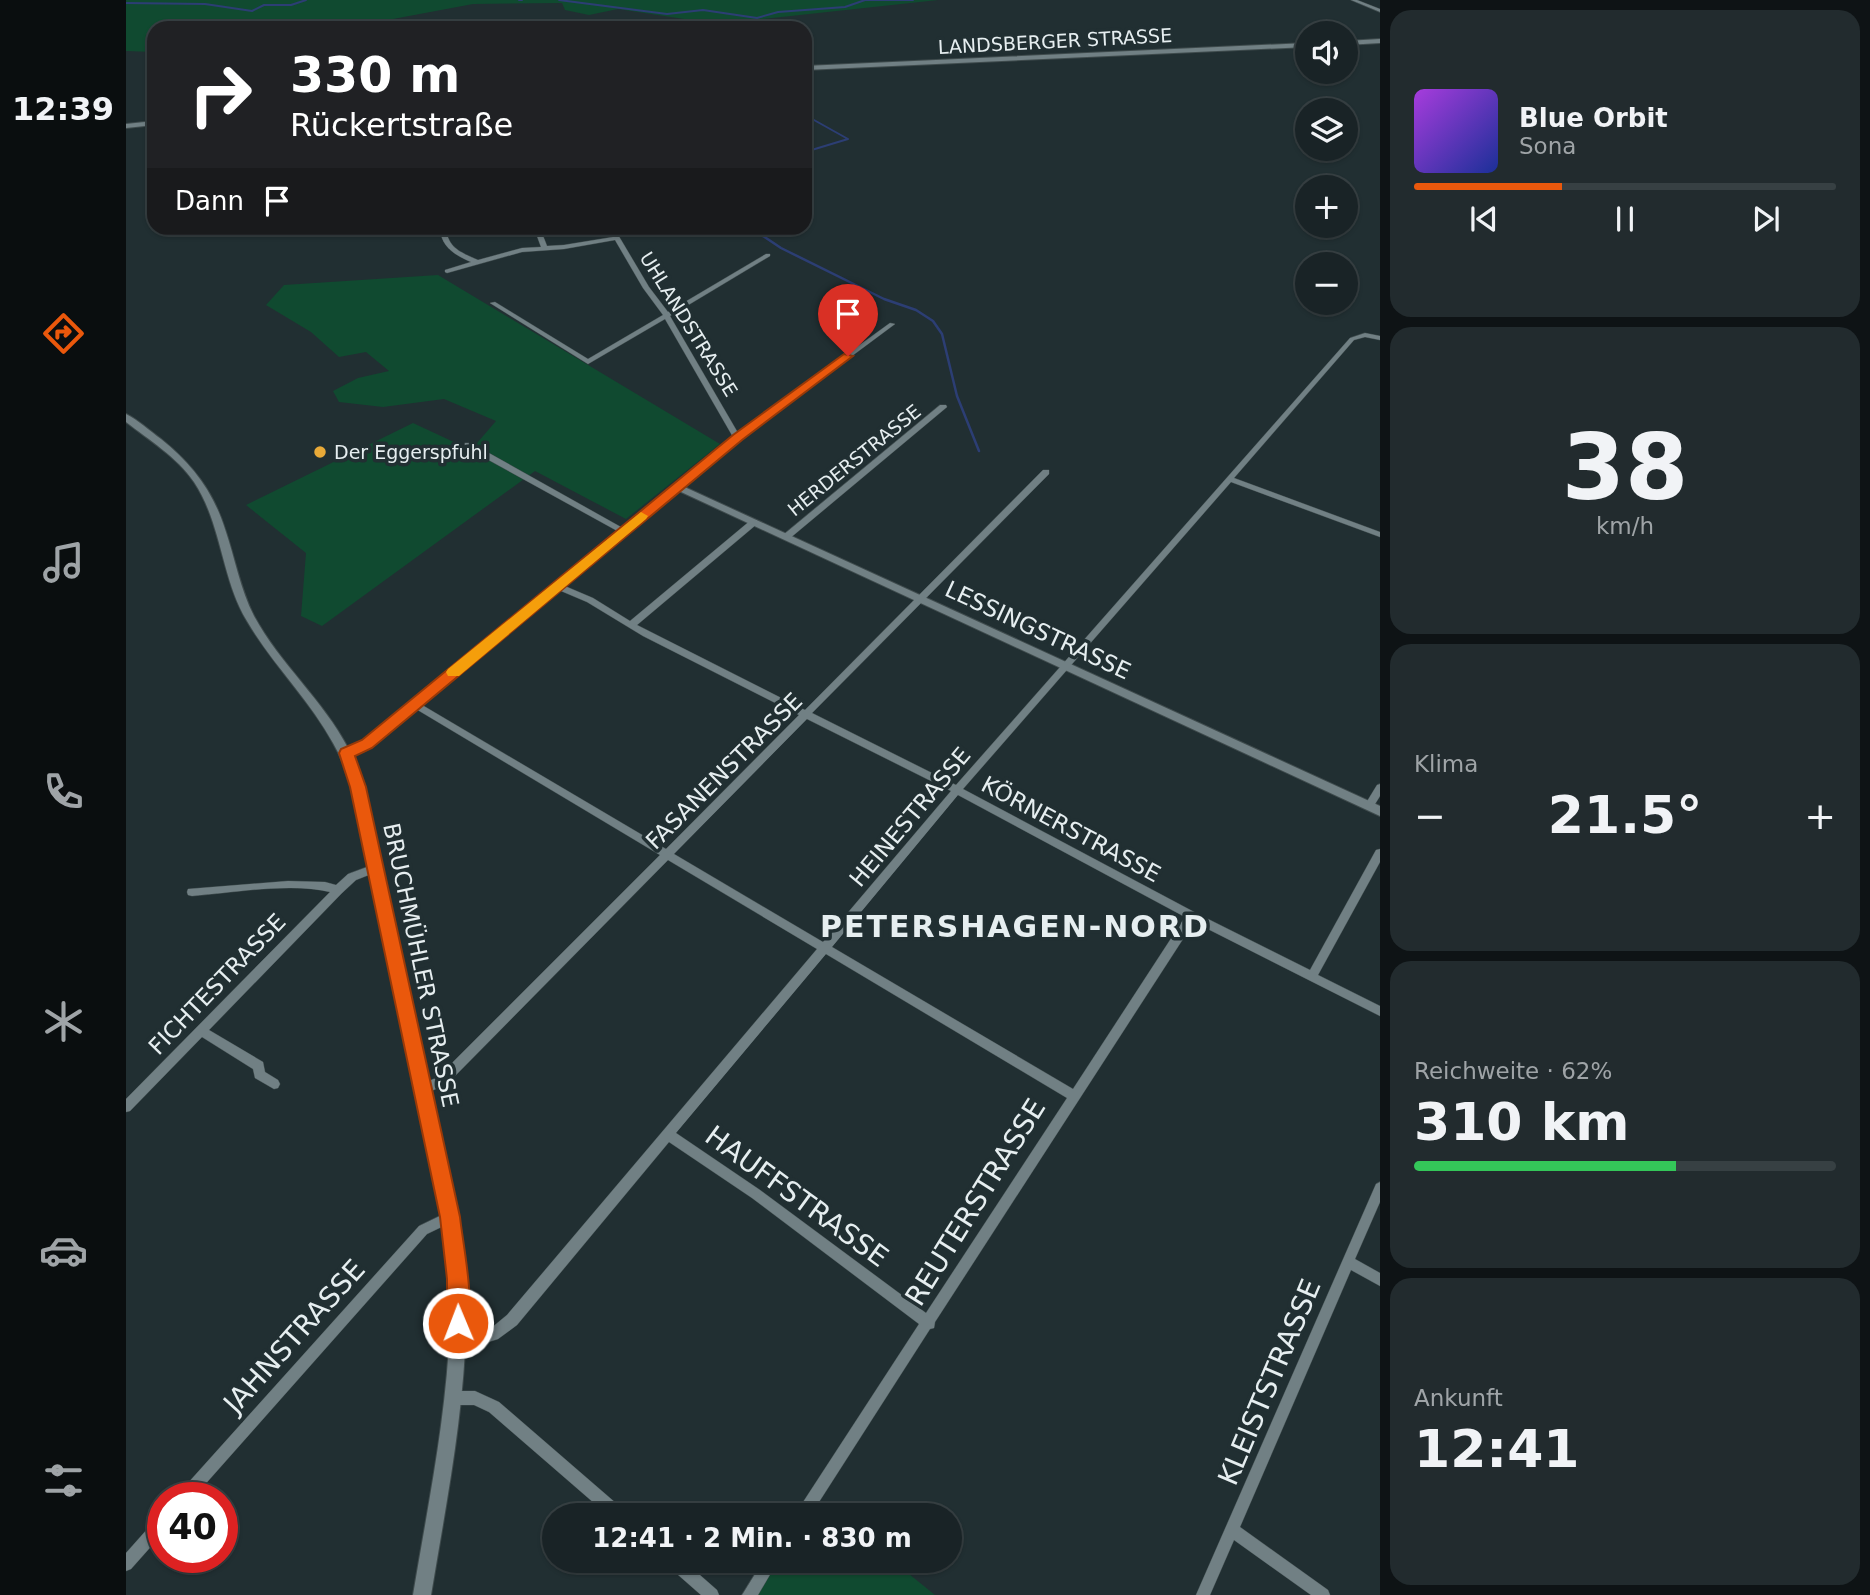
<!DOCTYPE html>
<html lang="de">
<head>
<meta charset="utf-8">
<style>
  body { margin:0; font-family:"DejaVu Sans",sans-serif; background:#222b2e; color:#f1f3f6; height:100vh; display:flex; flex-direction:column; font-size:26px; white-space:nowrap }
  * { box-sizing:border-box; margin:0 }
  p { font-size:23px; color:#9fa4a7 }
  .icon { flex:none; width:38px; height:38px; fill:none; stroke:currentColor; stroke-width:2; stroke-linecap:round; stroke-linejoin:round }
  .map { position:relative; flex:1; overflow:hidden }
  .details { display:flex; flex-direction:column; gap:10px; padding:10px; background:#0e1315; width:490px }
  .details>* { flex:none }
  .hud { position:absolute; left:21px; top:21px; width:665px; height:214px; border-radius:21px; box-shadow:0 2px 5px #0004,0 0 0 2px #374043; background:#202124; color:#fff; overflow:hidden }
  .tools { position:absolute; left:1169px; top:21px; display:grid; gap:14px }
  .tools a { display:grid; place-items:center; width:63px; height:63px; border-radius:50%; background:#192326; box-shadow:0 2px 5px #0004,0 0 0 2px #374043; font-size:35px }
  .speed { position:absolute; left:21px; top:1482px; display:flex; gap:14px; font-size:35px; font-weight:700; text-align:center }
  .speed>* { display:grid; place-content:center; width:91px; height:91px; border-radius:50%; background:#192326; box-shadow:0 2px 5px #0004,0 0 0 2px #374043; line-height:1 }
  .speed .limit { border:10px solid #d22; background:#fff; color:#111 }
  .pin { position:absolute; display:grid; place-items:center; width:60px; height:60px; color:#fff; margin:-72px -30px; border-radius:50% 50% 50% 0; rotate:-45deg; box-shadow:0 0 7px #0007 }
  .pin .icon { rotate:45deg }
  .me { position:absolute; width:77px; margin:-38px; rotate:359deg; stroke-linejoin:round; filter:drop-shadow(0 0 5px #0008) }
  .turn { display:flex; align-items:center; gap:24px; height:147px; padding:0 28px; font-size:32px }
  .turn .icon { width:91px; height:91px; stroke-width:2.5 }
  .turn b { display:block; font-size:49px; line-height:60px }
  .then { display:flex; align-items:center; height:66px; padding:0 28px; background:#0003; gap:14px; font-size:26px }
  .big { font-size:52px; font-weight:600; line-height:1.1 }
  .details .card { flex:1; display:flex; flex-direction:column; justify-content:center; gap:10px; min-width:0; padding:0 24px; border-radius:21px; background:#222b2e }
  .details .dial { align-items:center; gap:0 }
  .dial b { font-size:91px; line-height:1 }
  .song { display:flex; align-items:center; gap:21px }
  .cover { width:84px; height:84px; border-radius:10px; background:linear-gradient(135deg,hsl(280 70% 55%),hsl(230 70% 35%)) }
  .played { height:7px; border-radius:4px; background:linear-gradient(90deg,#ea580c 35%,#374043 35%) }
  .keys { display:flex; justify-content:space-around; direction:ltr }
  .heat { display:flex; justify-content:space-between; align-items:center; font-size:38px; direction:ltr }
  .charge { height:10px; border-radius:5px; background:linear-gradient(90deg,#34c759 62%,#374043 0) }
  .trip { position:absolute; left:416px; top:1503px; width:420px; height:70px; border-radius:35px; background:#192326; box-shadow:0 2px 5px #0004,0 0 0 2px #374043; font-weight:600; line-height:70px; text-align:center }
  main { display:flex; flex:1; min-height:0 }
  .tab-bar { display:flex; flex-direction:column; width:126px; justify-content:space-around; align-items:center; background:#0a0e0f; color:#9fa4a7 }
  .tab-bar .icon { width:49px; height:49px }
  .tab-bar .on { color:#ea580c }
  .tab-bar b { font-size:32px; color:#f1f3f6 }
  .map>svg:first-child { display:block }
  .green { fill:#104a30 }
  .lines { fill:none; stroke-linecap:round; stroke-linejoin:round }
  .stream-far1 { stroke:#2c3e74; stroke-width:2 }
  .stream { stroke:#2c3e74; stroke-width:2.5 }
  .minor-casing { stroke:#3f4b4d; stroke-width:1 }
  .tertiary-casing { stroke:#3f4b4d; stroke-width:2 }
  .secondary-casing { stroke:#3f4b4d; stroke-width:2 }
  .minor { fill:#718084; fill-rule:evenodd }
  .tertiary { fill:#718084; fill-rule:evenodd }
  .secondary { fill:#718084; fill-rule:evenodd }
  .route { fill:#ea580c; stroke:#983908; stroke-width:2 }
  .slow { fill:#f59e0b }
  .poi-dot { fill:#e9aa38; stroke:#212f32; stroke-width:2.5 }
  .labels { text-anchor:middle; stroke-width:7; stroke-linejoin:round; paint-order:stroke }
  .far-street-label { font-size:19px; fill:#e6eef0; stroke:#212f32 }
  .far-poi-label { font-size:19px; fill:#e6eef0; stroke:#212f32; text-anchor:start }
  .street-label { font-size:23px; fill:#e6eef0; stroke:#212f32 }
  .near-street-label { font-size:28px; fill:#e6eef0; stroke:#212f32 }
  .district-label { font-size:30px; font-weight:bold; letter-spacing:2px; fill:#e6eef0; stroke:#212f32 }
</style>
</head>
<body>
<main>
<nav class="tab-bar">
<b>12:39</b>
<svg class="icon on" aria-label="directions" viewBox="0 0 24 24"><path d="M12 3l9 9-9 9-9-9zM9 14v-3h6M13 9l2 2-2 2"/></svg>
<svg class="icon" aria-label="music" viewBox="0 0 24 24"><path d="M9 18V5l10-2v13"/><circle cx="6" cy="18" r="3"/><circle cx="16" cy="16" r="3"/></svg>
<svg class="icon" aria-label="phone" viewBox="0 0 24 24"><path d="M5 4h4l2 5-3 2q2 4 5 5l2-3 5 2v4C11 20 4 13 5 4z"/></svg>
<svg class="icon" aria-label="climate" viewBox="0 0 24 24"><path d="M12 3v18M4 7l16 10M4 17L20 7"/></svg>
<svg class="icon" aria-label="car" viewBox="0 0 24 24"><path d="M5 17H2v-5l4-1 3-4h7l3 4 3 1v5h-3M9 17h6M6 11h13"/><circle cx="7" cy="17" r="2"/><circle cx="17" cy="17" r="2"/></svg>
<svg class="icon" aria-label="filters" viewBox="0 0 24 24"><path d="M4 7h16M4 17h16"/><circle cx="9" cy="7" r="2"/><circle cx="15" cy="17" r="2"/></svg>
</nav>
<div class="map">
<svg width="1254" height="1595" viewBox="0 0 1254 1595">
  <rect width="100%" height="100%" fill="#212f32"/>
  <!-- green -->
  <path class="green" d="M0,0h812l-175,19h-79l-66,-10 -29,6 -24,-5 -3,-7 -89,1 -112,21 -207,3v24l-28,-1z
    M312,275l282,169 -94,75 -91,-48 -213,155 -21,-10 5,-63 -60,-48 167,-82 58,27 25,-29 -52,-22 -61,8 -44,-5 -6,-11 25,-13 31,-7 -23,-19 -27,5 -28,-25 -45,-27 18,-20z
    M653,1561h114l42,34h-179z"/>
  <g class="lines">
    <!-- stream-far1 -->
    <path class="stream-far1" d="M393,0h3
      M433,0l108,14 36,-4 54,8 21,-6 67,-5 20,-7h48
      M0,3l79,1 47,7 12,-6h27l15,-5
      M679,115l43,24 -43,13"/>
    <!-- stream -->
    <path class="stream" d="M625,228l30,20 103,51 32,11 17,11 9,13 15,62 22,55"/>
    <defs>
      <path id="minor" d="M1225,0h6l23,9v3z
        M314,228h6c2,20 14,24 32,32l44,-12 19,-1 -7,-19h6l7,18 17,-1 49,-8 -5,-9h6l35,59 19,25 98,-58h4v2l-100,60 68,117 152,-110 5,1 -155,115 -62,50 -4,-2 1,-2 58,-48 -68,-118 -77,45 -98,-61 5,-1 93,57 75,-44 -20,-27 -28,-48 -51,9 -42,3 -75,21 -2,-1v-2l26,-8c-16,-7 -30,-15 -31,-34z
        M1239,333l15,3v4l-15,-3 -11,3 -120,138 146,54v5l-149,-55 -268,307 233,124 114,57 66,-120 4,-1v13l-62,113 62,31v10l-186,-94 -259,400 -1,6 -4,1 -120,187h-16l125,-192 -167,-126 -83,-56 -152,183 -19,14 -41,13 -5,-2 -2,-5 2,-5 38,-11 17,-14 310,-366 -149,-89 -216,219 -8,7 -21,8 -4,-1 -2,-4 2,-4 17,-7 8,-7 216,-216 -249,-149 -2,-2 2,-2h6l249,147 133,-134 -156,-79 -56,-34 -33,-14 -1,-2 1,-2h6l33,14 37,23 121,-101h6v4l-120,101 168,85 238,-240h6v4l-237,239 144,72 394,-447zM681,719l144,72 -128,151 -149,-88zM832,795l227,122 -112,172 -241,-142zM700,954l241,144 -141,215 -166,-123 -84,-57z
        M814,405h6l1,2 -158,132h-6v-4z
        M339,443h6l157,88 -1,2h-6l-156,-86z
        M1254,784v12l-8,13h-6l-2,-3 2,-3 11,-18z
        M249,864l4,1 1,3 -1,3 -23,9 -14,13 -133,137 54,32 2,10 13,8 2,4 -2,4 -4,1 -19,-11 -2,-9 -51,-32 -72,74 -4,1v-13l204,-207c-39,-10 -98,1 -138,4l-4,-1 -1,-3 1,-3 100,-8 37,1 11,3 12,-11z
        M1254,1182v20l-25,57 25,14v13l-29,-16 -111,257 88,63 2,5h-19l-77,-55 -24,55h-14l180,-411z
        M324,1211l4,2 2,4 -2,4 -27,13 -234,264h-16l2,-5 240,-267z
        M326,1391h23l24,11 126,109 2,5h-18l-120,-104 -15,-7h-22l-5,-2 -2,-5 2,-5z
        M37,1515v18l-32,36 -5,2v-18l32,-36z
        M540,1561h18l33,29 2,5h-18l-33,-29z
        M637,1561h15l-20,34h-16z"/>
      <path id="tertiary" d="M0,414c12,6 24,17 35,25 31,25 52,52 64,90 10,29 15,60 29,87 26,48 69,84 94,132l15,-7 315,-257 702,322v10l-701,-325 -308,256 -19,9 12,31 94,430c4,35 9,71 8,107 -2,91 -20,181 -35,271h-18c15,-90 34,-180 37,-271 1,-36 -4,-71 -8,-107l-90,-430c-5,-15 -11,-30 -19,-44 -24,-44 -61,-79 -86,-122 -26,-43 -25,-97 -53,-139 -17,-25 -45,-42 -68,-60z"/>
      <path id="secondary" d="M1254,39v4l-34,2v-4z
        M1181,43v4l-502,23v-4z
        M28,121v4l-28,3v-4z"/>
    </defs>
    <!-- minor casing -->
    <use href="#minor" class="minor-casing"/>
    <!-- tertiary casing -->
    <use href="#tertiary" class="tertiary-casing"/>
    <!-- secondary casing -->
    <use href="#secondary" class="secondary-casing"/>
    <!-- minor -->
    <use href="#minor" class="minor"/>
    <!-- tertiary -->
    <use href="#tertiary" class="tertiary"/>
    <!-- secondary -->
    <use href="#secondary" class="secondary"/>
  </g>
  <!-- route -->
  <path class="route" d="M718,354l9,2 -111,84 -370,308 -17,8 11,31 94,430c3,28 16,89 6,113l-8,4 -7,-4 -4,-7v-44l-7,-62 -90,-430 -11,-34 2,-4 21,-9 371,-305z"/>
  <!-- slow -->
  <path class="slow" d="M515,512l7,4 -2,3 -187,157h-11l-2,-4 2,-3z"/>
  <!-- markers -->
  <circle class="poi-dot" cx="194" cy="452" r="7"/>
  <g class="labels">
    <!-- far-street labels -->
    <g class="far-street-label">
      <text transform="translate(929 41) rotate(-3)" y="7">LANDSBERGER STRASSE</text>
      <text transform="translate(563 324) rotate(58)" y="7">UHLANDSTRASSE</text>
      <text transform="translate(728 460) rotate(-39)" y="7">HERDERSTRASSE</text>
    </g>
    <!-- far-poi labels -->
    <g class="far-poi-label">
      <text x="208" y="459">Der Eggerspfuhl</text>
    </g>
    <!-- street labels -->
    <g class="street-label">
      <text transform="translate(912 630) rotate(25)" y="8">LESSINGSTRASSE</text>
      <text transform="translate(598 771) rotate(-45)" y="8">FASANENSTRASSE</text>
      <text transform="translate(784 817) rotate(-50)" y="8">HEINESTRASSE</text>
      <text transform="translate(945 829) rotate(28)" y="8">KÖRNERSTRASSE</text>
      <text transform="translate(295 965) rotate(78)" y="8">BRUCHMÜHLER STRASSE</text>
      <text transform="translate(91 984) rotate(-46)" y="8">FICHTESTRASSE</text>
    </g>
    <!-- near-street labels -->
    <g class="near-street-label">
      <text transform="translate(671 1196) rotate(36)" y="10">HAUFFSTRASSE</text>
      <text transform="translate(849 1202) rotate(-58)" y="10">REUTERSTRASSE</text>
      <text transform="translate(168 1336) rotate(-48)" y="10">JAHNSTRASSE</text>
      <text transform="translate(1143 1382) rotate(-67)" y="10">KLEISTSTRASSE</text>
    </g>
    <!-- district labels -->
    <g class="district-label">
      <text x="889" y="937">PETERSHAGEN-NORD</text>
    </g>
  </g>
</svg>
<div class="tools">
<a><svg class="icon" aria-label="sound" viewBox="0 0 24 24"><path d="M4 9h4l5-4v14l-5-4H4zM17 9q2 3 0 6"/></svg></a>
<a><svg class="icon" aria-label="layers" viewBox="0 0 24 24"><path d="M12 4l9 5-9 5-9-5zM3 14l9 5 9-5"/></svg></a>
<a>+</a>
<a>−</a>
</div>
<div class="speed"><div class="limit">40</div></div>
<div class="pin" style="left:722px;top:356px;background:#d93025"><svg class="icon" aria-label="arrive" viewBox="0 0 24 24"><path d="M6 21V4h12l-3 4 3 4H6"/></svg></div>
<svg class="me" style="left:332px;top:1323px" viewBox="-20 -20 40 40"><circle r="17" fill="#ea580c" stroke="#fff" stroke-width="3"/><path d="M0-11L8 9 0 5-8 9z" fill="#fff"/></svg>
<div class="trip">12:41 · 2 Min. · 830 m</div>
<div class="hud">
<div class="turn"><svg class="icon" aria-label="right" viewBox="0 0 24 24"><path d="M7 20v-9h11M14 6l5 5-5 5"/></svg><div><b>330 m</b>Rückertstraße</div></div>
<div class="then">Dann<svg class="icon" aria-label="arrive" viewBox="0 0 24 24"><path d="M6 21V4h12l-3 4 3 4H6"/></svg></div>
</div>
</div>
<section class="details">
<div class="card">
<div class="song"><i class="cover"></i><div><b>Blue Orbit</b><p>Sona</p></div></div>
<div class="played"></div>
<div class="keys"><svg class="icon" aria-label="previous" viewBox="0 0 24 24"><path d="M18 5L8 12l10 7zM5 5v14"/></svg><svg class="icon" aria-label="pause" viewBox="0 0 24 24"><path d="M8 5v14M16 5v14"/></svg><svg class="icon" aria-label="next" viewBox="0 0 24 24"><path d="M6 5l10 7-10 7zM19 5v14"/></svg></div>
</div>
<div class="card dial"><b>38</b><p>km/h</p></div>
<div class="card"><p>Klima</p>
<div class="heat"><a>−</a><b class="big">21.5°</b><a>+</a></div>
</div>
<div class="card"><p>Reichweite · 62%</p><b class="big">310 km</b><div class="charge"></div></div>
<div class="card"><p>Ankunft</p><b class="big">12:41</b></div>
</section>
</main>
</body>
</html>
